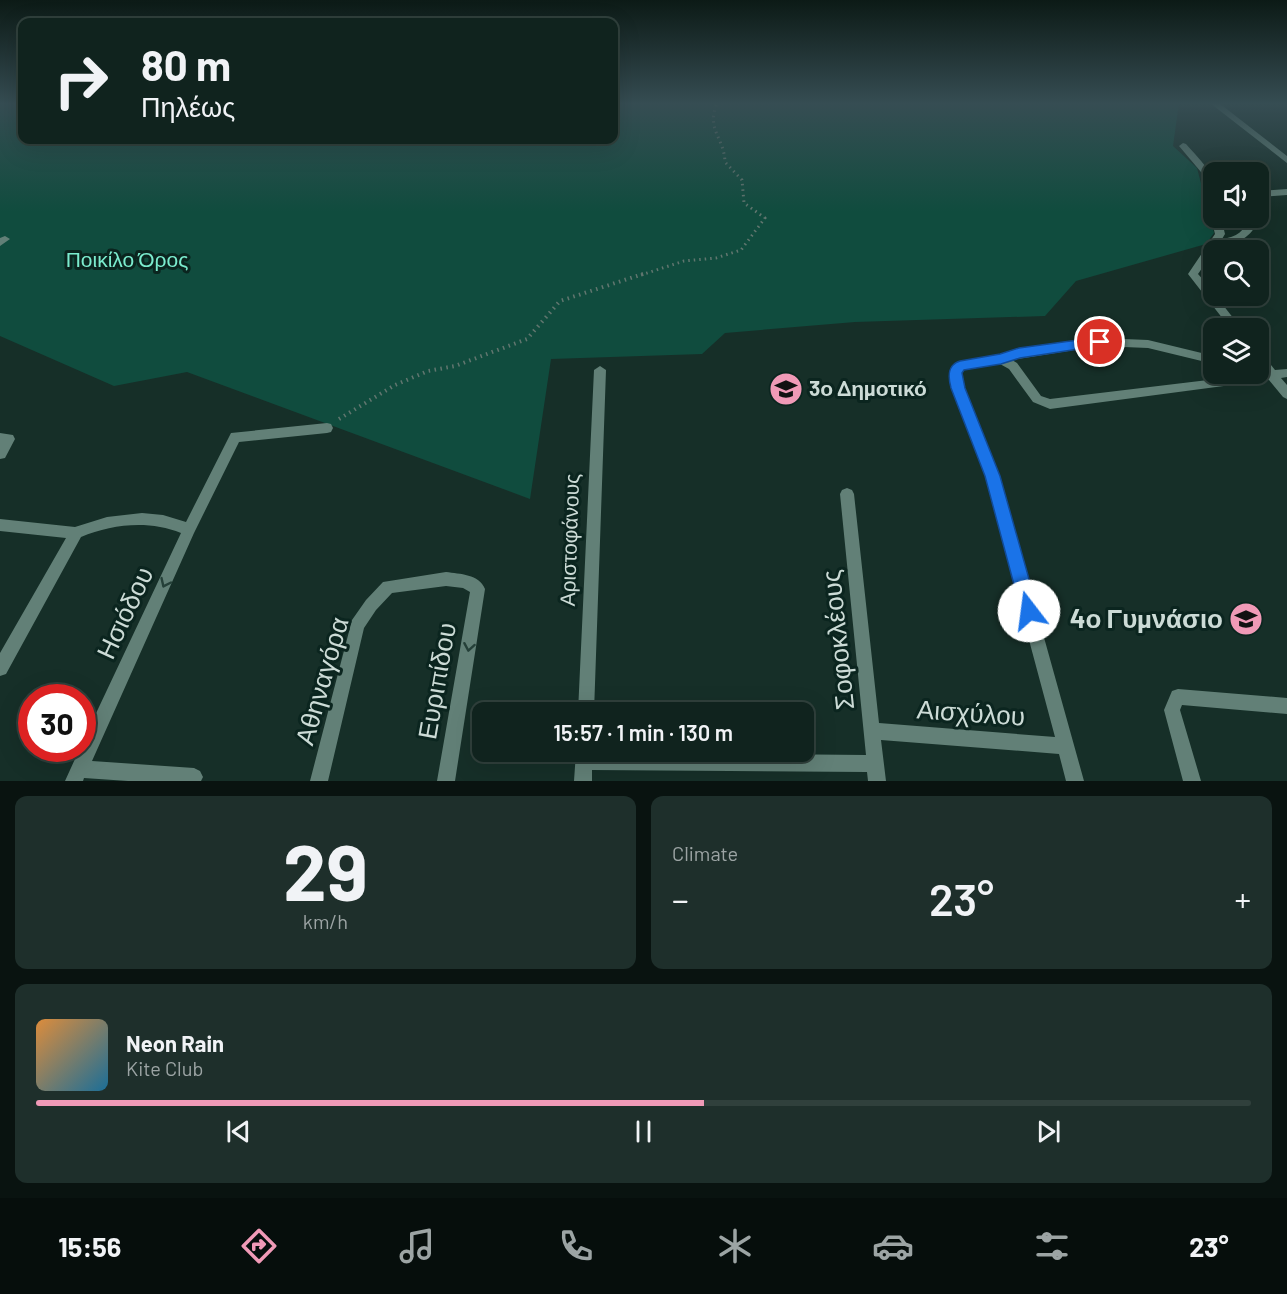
<!DOCTYPE html>
<html lang="en">
<head>
<meta charset="utf-8">
<style>
  body { margin:0; font-family:Barlow,sans-serif; background:#1e2f2b; color:#f1f3f6; height:100vh; display:flex; flex-direction:column; font-size:22px; white-space:nowrap }
  * { box-sizing:border-box; margin:0 }
  p { font-size:20px; color:#9ca4a4 }
  .icon { flex:none; width:33px; height:33px; fill:none; stroke:currentColor; stroke-width:2; stroke-linecap:round; stroke-linejoin:round }
  .map { position:relative; height:781px; overflow:hidden }
  .details { display:flex; flex-direction:column; gap:15px; padding:15px; background:#091310; flex:1 }
  .details>* { flex:none }
  .hud { position:absolute; left:18px; top:18px; width:600px; height:126px; border-radius:12px; box-shadow:0 6px 24px #0002,0 0 0 2px #30403c; background:#10231e; color:#f1f3f6; overflow:hidden }
  .buttons { position:absolute; left:1203px; top:162px; display:grid; gap:12px }
  .buttons a { display:grid; place-items:center; width:66px; height:66px; border-radius:12px; background:#10231e; box-shadow:0 6px 24px #0002,0 0 0 2px #30403c; font-size:30px }
  .speed { position:absolute; left:18px; top:684px; display:flex; gap:12px; font-size:30px; font-weight:700; text-align:center }
  .speed>* { display:grid; place-content:center; width:78px; height:78px; border-radius:50%; background:#10231e; box-shadow:0 6px 24px #0002,0 0 0 2px #30403c; line-height:1 }
  .speed .limit { border:9px solid #d22; background:#fff; color:#111 }
  .pin { position:absolute; display:grid; place-items:center; width:51px; height:51px; color:#fff; margin:-26px; border:3px solid #fff; border-radius:50%; box-shadow:0 2px 6px #0007 }
  .me { position:absolute; width:66px; margin:-33px; rotate:345deg; stroke-linejoin:round; filter:drop-shadow(0 0 4px #0008) }
  .turn { display:flex; align-items:center; gap:21px; height:126px; padding:0 24px; font-size:27px }
  .turn .icon { width:78px; height:78px; stroke-width:2.5 }
  .turn b { display:block; font-size:42px; line-height:51px }
  .big { font-size:45px; font-weight:600; line-height:1.1 }
  .details .widget { flex:1; display:flex; flex-direction:column; justify-content:center; gap:9px; min-width:0; padding:0 21px; border-radius:12px; background:#1e2f2b }
  .details .dial { align-items:center; gap:0 }
  .dial b { font-size:78px; line-height:1 }
  .song { display:flex; align-items:center; gap:18px }
  .cover { width:72px; height:72px; border-radius:9px; background:linear-gradient(135deg,hsl(30 70% 55%),hsl(200 70% 35%)) }
  .played { height:6px; border-radius:3px; background:linear-gradient(90deg,#f09ab7 55%,#30403c 55%) }
  .keys { display:flex; justify-content:space-around; direction:ltr }
  .heat { display:flex; justify-content:space-between; align-items:center; font-size:33px; direction:ltr }
  .details .tiles { flex:1; display:grid; gap:15px; grid-template-columns:1fr 1fr }
  .widget:last-child { grid-column:span 2 }
  .trip { position:absolute; left:472px; top:702px; width:342px; height:60px; border-radius:12px; background:#10231e; box-shadow:0 6px 24px #0002,0 0 0 2px #30403c; font-weight:600; line-height:60px; text-align:center }
  .dock { display:flex; height:96px; justify-content:space-around; align-items:center; background:#060e0c; color:#9ca4a4 }
  .dock .icon { width:42px; height:42px }
  .dock .selected { color:#f09ab7 }
  .dock b { font-size:27px; color:#f1f3f6 }
  .map>svg:first-child { display:block }
  .green { fill:#104c3e }
  .lines { fill:none; stroke-linecap:round; stroke-linejoin:round }
  .path-far1 { stroke:#61766f; stroke-width:3; stroke-dasharray:1.5 4; stroke-linecap:butt }
  .path { stroke:#61766f; stroke-width:4; stroke-dasharray:1.5 4.5; stroke-linecap:butt }
  .street { fill:#628077; fill-rule:evenodd }
  .oneway { stroke:#254039 }
  .route { fill:#1a73e8; stroke:#114b97; stroke-width:1.5 }
  .labels { text-anchor:middle; stroke-width:6; stroke-linejoin:round; paint-order:stroke }
  .park-label { font-size:21px; fill:#7becce; stroke:#0b251f }
  .poi-label { font-size:21px; font-weight:bold; fill:#ccdbd6; stroke:#0b251f; text-anchor:start }
  .street-label { font-size:21px; fill:#ccdbd6; stroke:#0b251f }
  .near-street-label { font-size:26px; fill:#ccdbd6; stroke:#0b251f }
  .near-poi-label { font-size:26px; font-weight:bold; fill:#ccdbd6; stroke:#0b251f; text-anchor:end }
</style>
</head>
<body>
<div class="map">
<svg width="1287" height="781" viewBox="0 0 1287 781">
  <rect width="100%" height="100%" fill="#162f28"/>
  <!-- green -->
  <path class="green" d="M0,103h22v37h592v-37h565l-6,43 24,22 17,65 -8,11 -130,37 -31,35 -190,6 -130,11 -23,21 -151,5 -21,140 -343,-127 -73,14 -114,-50z"/>
  <g class="lines">
    <!-- path-far1 -->
    <path class="path-far1" d="M641,275l43,-14 32,-3 25,-8 24,-32 -21,-15 -2,-23 -17,-18c-1,-25 -19,-32 -8,-59"/>
    <!-- path -->
    <path class="path" d="M339,419l56,-34 33,-14 27,-5 72,-27 33,-38 86,-28"/>
    <!-- street -->
    <path class="street" d="M1210,103h9l68,53v7z
      M1183,143l3,1c25,28 28,28 28,67l-5,-3 -8,-36 -22,-26z
      M1287,189v6l-29,2v-6z
      M1213,216l8,2 4,16 -3,5c15,-2 22,-8 28,-21h9c-7,20 -21,26 -41,27l-20,29 16,18v4h2l25,32h-11l-42,-54 27,-40 -4,-16z
      M5,236l5,3 -10,7v-8z
      M1100,338l48,2 66,16v8l-66,-16 -48,-2 -88,14 5,3 24,33 9,3 208,-25 5,-2 -5,-6v-13l4,1 13,16 12,-1v8l-6,1 6,7v14l-4,-2 -14,-17 -219,29 -17,-7 -24,-33 -9,-5 -36,6 -2,2 2,16 35,88 85,305h-18l-7,-27 -178,-14 5,41h-18l-1,-9 -275,-2v11h-18l2,-29 290,3 -26,-261 2,-4 5,-2 5,2 2,4 25,229 176,14 -70,-261 -33,-88 -2,-14 6,-11 4,-1 40,-7 19,-6z
      M600,366l6,4 -12,342h-16l16,-342z
      M327,423l4,1 2,4 -2,4 -4,1 -88,9 -45,91 -102,228 102,7 6,3 3,6 -2,4h-73l-44,-3 -1,3h-18l15,-33h2v-5l99,-210c-32,-13 -69,-9 -100,4l-75,137 -6,2v-23l66,-115 -66,-7v-12l75,8 32,-10 35,-4 21,2 23,7 45,-89z
      M0,433l13,2 2,4 -10,19 -5,1z
      M446,572c14,2 33,2 39,17l-30,192h-18l33,-189 -7,-4 -17,-2 -54,7 -16,17 -12,18 -36,153h-18l42,-161 14,-20 17,-18z
      M1178,689l109,9v16l-105,-9 -2,5 21,71h-18l-19,-71 8,-19z"/>
  </g>
  <!-- one-way arrows -->
  <defs><path id="oneway-chevron" d="M-2-3.5L2.5 0L-2 3.5" fill="none" stroke-width="1.6" stroke-linecap="round" stroke-linejoin="round" transform="scale(1.5)"/></defs>
  <g class="oneway">
    <use href="#oneway-chevron" transform="translate(165 583) rotate(115)"/>
    <use href="#oneway-chevron" transform="translate(469 647) rotate(100)"/>
  </g>
  <!-- sky -->
  <linearGradient id="sky" x2="0" y2="1"><stop stop-color="#0c1a16"/><stop offset="0.49" stop-color="#364d53"/><stop offset="1" stop-color="#364d53" stop-opacity="0"/></linearGradient>
  <rect width="1287" height="212" fill="url(#sky)"/>
  <!-- route -->
  <path class="route" d="M1100,337l7,5 -2,3 -85,13 -19,6 -37,6 -2,3 3,15 35,88 38,135 -3,6 -6,2 -6,-2 -2,-6 -36,-135 -34,-88c-3,-11 -4,-23 9,-27l40,-7 19,-6z"/>
  <!-- icons -->
  <defs>
    <symbol id="school-disc" viewBox="-11 -11 22 22"><circle r="9.5" fill="#f09ab7" stroke="#0b251f"/><path d="M0-5L7-2L0 1L-7-2ZM-4 1L0 2.5L4 1V4Q0 6-4 4Z" fill="#111"/></symbol>
  </defs>
  <g fill-rule="evenodd">
    <use href="#school-disc" x="767" y="370" width="38" height="38"/>
    <use href="#school-disc" x="1227" y="600" width="38" height="38"/>
  </g>
  <g class="labels">
    <!-- park labels -->
    <g class="park-label">
      <text x="127" y="267">Ποικίλο Όρος</text>
    </g>
    <!-- poi labels -->
    <g class="poi-label">
      <text x="809" y="396">3ο Δημοτικό</text>
    </g>
    <!-- street labels -->
    <g class="street-label">
      <text transform="translate(570 540) rotate(-88)" y="7">Αριστοφάνους</text>
    </g>
    <!-- near-street labels -->
    <g class="near-street-label">
      <text transform="translate(125 613) rotate(-65)" y="9">Ησιόδου</text>
      <text transform="translate(838 640) rotate(-96)" y="9">Σοφοκλέους</text>
      <text transform="translate(322 681) rotate(-74)" y="9">Αθηναγόρα</text>
      <text transform="translate(437 681) rotate(-80)" y="9">Ευριπίδου</text>
      <text transform="translate(971 713) rotate(4)" y="9">Αισχύλου</text>
    </g>
    <!-- near-poi labels -->
    <g class="near-poi-label">
      <text x="1223" y="628">4ο Γυμνάσιο</text>
    </g>
  </g>
</svg>
<div class="buttons">
<a><svg class="icon" aria-label="sound" viewBox="0 0 24 24"><path d="M4 9h4l5-4v14l-5-4H4zM17 9q2 3 0 6"/></svg></a>
<a><svg class="icon" aria-label="search" viewBox="0 0 24 24"><circle cx="10" cy="10" r="6"/><path d="M15 15l6 6"/></svg></a>
<a><svg class="icon" aria-label="layers" viewBox="0 0 24 24"><path d="M12 4l9 5-9 5-9-5zM3 14l9 5 9-5"/></svg></a>
</div>
<div class="speed"><div class="limit">30</div></div>
<div class="pin" style="left:1100px;top:342px;background:#d93025"><svg class="icon" aria-label="arrive" viewBox="0 0 24 24"><path d="M6 21V4h12l-3 4 3 4H6"/></svg></div>
<svg class="me" style="left:1029px;top:611px" viewBox="-20 -20 40 40"><circle r="19" fill="#fff"/><path d="M0-13L10 11 0 6-10 11z" fill="#1a73e8"/></svg>
<div class="trip">15:57 · 1 min · 130 m</div>
<div class="hud">
<div class="turn"><svg class="icon" aria-label="right" viewBox="0 0 24 24"><path d="M7 20v-9h11M14 6l5 5-5 5"/></svg><div><b>80 m</b>Πηλέως</div></div>
</div>
</div>
<section class="details">
<div class="tiles">
<div class="widget dial"><b>29</b><p>km/h</p></div>
<div class="widget"><p>Climate</p>
<div class="heat"><a>−</a><b class="big">23°</b><a>+</a></div>
</div>
<div class="widget">
<div class="song"><i class="cover"></i><div><b>Neon Rain</b><p>Kite Club</p></div></div>
<div class="played"></div>
<div class="keys"><svg class="icon" aria-label="previous" viewBox="0 0 24 24"><path d="M18 5L8 12l10 7zM5 5v14"/></svg><svg class="icon" aria-label="pause" viewBox="0 0 24 24"><path d="M8 5v14M16 5v14"/></svg><svg class="icon" aria-label="next" viewBox="0 0 24 24"><path d="M6 5l10 7-10 7zM19 5v14"/></svg></div>
</div>
</div>
</section>
<nav class="dock">
<b>15:56</b>
<svg class="icon selected" aria-label="directions" viewBox="0 0 24 24"><path d="M12 3l9 9-9 9-9-9zM9 14v-3h6M13 9l2 2-2 2"/></svg>
<svg class="icon" aria-label="music" viewBox="0 0 24 24"><path d="M9 18V5l10-2v13"/><circle cx="6" cy="18" r="3"/><circle cx="16" cy="16" r="3"/></svg>
<svg class="icon" aria-label="phone" viewBox="0 0 24 24"><path d="M5 4h4l2 5-3 2q2 4 5 5l2-3 5 2v4C11 20 4 13 5 4z"/></svg>
<svg class="icon" aria-label="climate" viewBox="0 0 24 24"><path d="M12 3v18M4 7l16 10M4 17L20 7"/></svg>
<svg class="icon" aria-label="car" viewBox="0 0 24 24"><path d="M5 17H2v-5l4-1 3-4h7l3 4 3 1v5h-3M9 17h6M6 11h13"/><circle cx="7" cy="17" r="2"/><circle cx="17" cy="17" r="2"/></svg>
<svg class="icon" aria-label="filters" viewBox="0 0 24 24"><path d="M4 7h16M4 17h16"/><circle cx="9" cy="7" r="2"/><circle cx="15" cy="17" r="2"/></svg>
<b>23°</b>
</nav>
</body>
</html>
